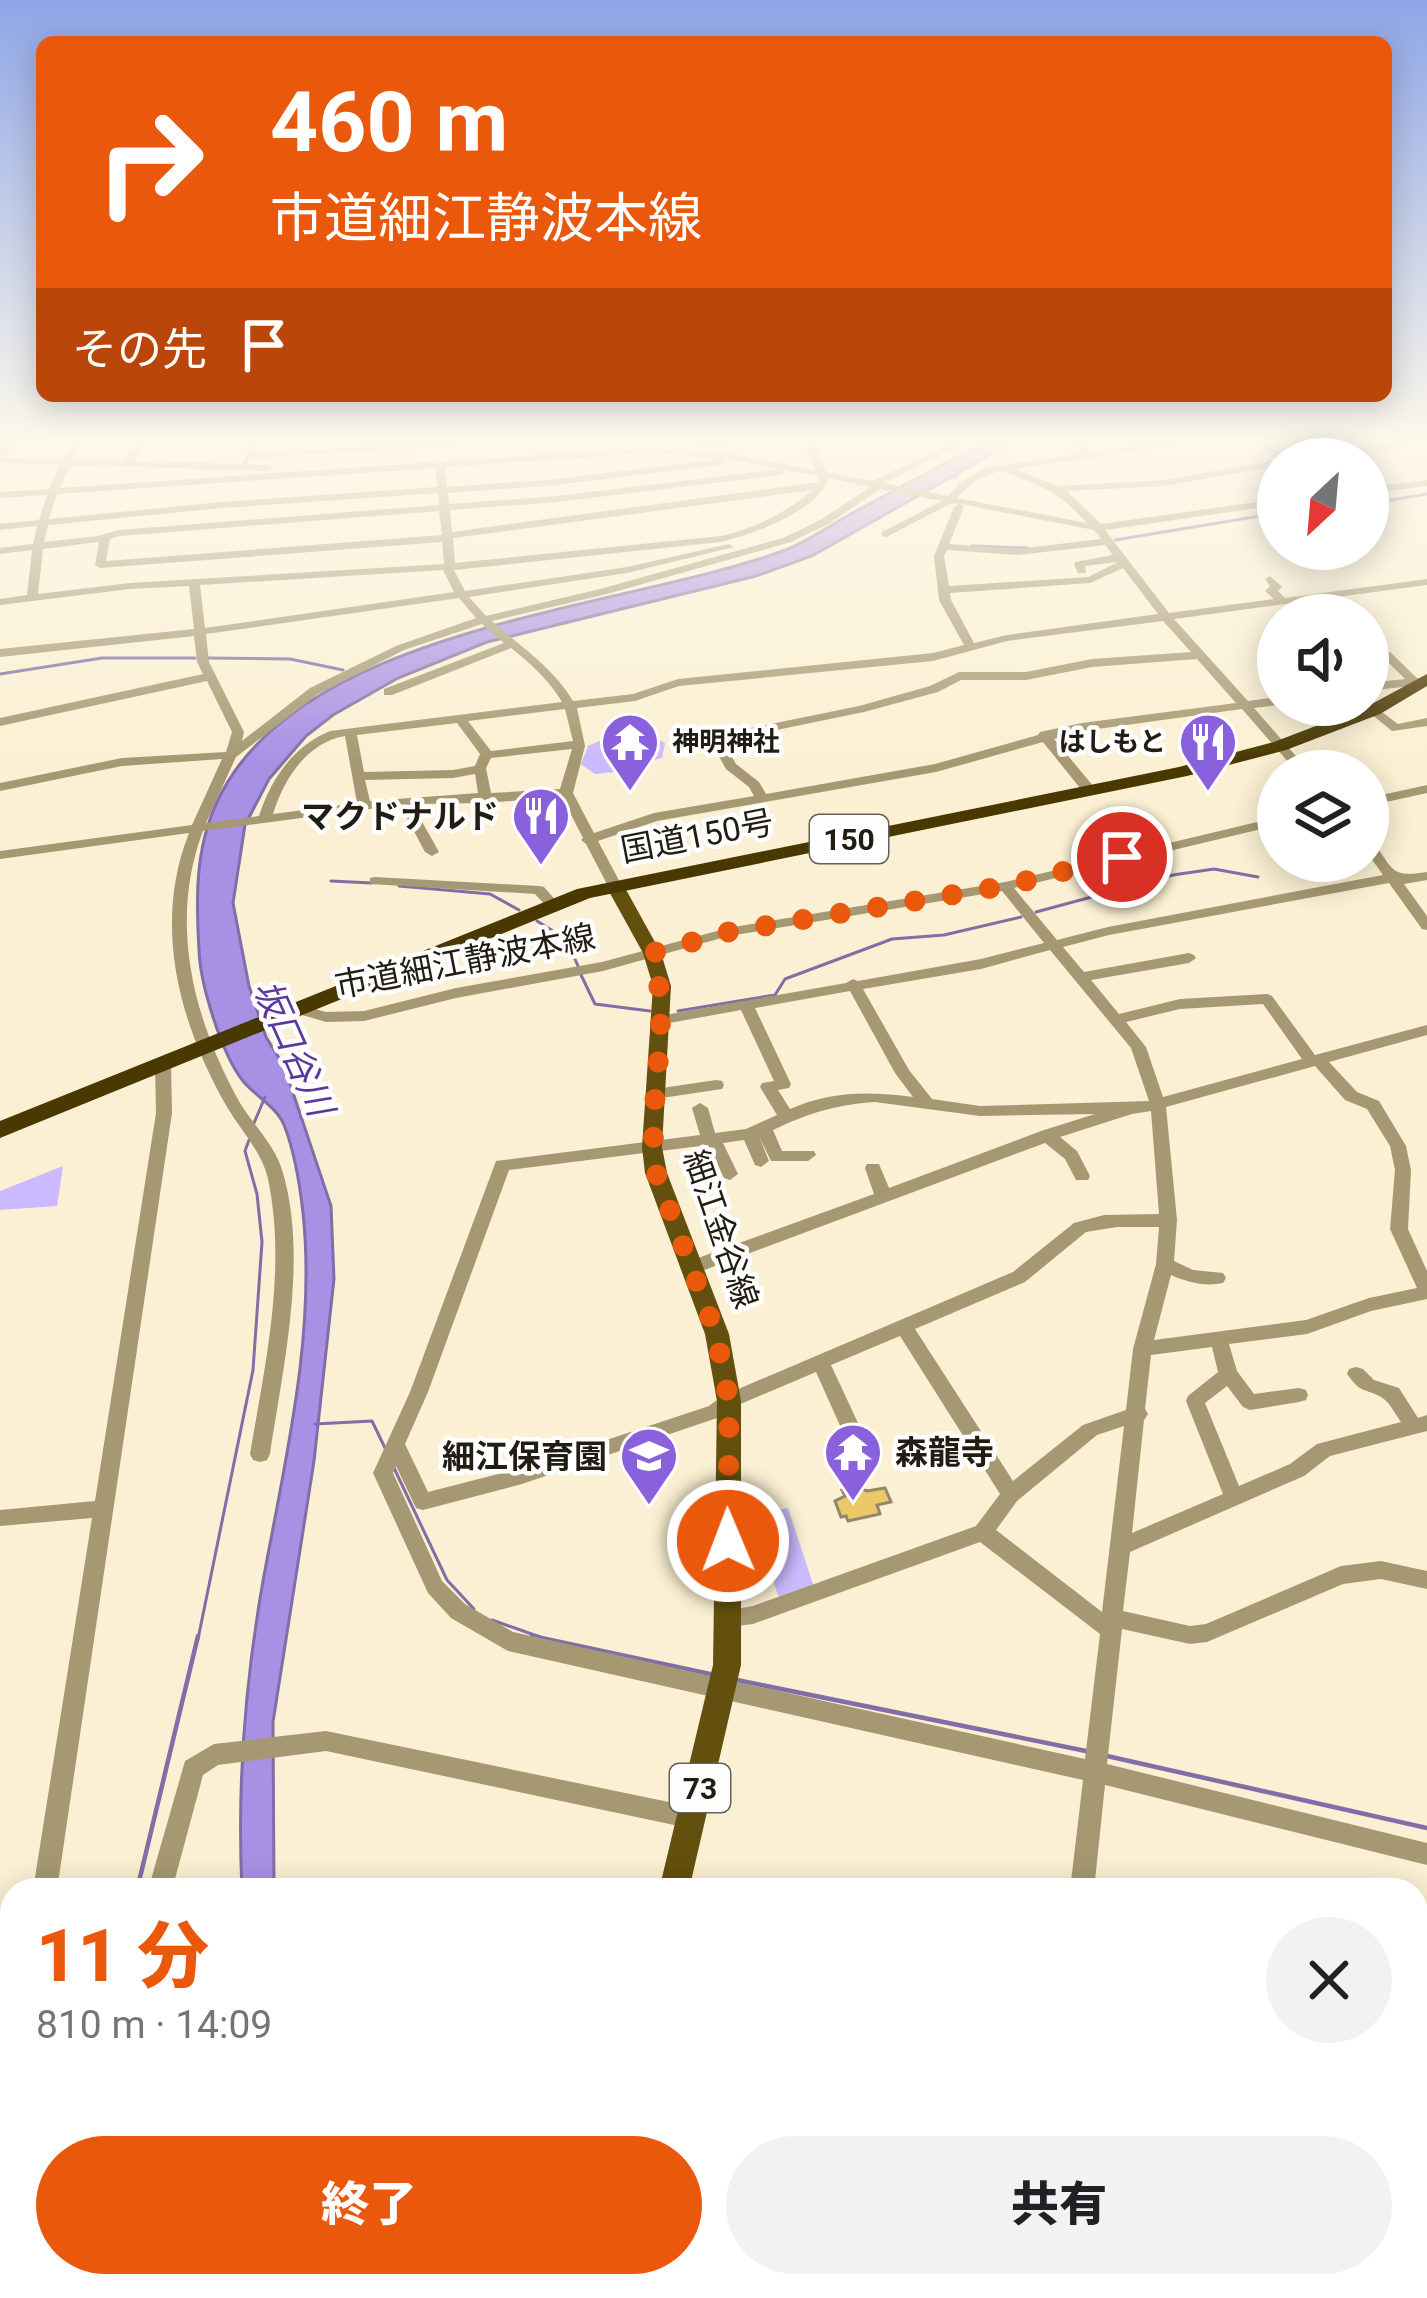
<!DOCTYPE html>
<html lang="ja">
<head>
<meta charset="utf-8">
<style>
  body { margin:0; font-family:Roboto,"Noto Sans JP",sans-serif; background:#f2f2f2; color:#202124; height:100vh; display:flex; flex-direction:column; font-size:45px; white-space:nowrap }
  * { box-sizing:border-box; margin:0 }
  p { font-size:39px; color:#757577 }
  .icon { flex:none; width:66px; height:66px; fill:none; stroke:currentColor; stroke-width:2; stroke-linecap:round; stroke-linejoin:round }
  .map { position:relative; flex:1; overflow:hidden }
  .side { position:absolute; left:0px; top:1878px; width:1428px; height:420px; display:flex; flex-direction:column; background:#fff; border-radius:36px 36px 0 0; box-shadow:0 6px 30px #0003 }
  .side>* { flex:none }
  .top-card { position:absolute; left:36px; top:36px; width:1356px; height:366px; border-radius:18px; box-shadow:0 6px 30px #0003; background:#ea580c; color:#fff; overflow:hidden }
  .needle { width:78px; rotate:206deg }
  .fabs { position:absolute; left:1257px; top:438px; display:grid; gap:24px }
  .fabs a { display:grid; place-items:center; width:132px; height:132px; border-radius:50%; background:#fff; box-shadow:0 6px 30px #0003; font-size:60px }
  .pin { position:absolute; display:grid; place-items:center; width:102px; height:102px; color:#fff; margin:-51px; border:6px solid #fff; border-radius:50%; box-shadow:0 3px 12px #0007 }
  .me { position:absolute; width:132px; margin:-66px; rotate:359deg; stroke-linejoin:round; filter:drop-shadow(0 0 9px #0008) }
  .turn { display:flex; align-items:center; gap:42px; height:252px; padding:0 36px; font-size:54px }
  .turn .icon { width:156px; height:156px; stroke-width:2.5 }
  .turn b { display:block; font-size:84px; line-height:102px }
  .then { display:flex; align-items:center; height:114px; padding:0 36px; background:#0003; gap:24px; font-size:45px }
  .round { display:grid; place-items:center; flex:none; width:126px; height:126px; border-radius:63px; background:#f2f2f2 }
  .headline { display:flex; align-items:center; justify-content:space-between; height:204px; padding:0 36px }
  h1 { font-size:72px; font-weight:800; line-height:90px; color:#ea580c }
  .primary-button { display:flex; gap:24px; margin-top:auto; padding:24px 36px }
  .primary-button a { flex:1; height:138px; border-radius:72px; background:#ea580c; color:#fff; font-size:48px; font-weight:800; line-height:138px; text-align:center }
  .primary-button a+a { background:#f2f2f2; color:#202124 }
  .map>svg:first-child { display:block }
</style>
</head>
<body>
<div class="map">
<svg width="1427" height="2298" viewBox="0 0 1427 2298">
  <rect width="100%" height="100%" fill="#fbf0d3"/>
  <g fill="#cbbaff">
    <path d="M613,735L654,737L665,743L662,758L640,764L619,753L614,772L595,774L581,764L588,746Z"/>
    <path d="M63,1166L57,1206L0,1210V1191Z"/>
    <path d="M788,1508L814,1587L780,1601L750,1514Z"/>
  </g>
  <path fill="#a891e5" stroke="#806ea6" stroke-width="3" d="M990,439H1018L812,556L756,576L487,642L398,678L333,715L306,736L269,779L245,825L233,903L249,986L266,1037L284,1066L331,1206L334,1279L314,1461L273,1722L274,1890H242C237,1787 245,1683 263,1581C285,1461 316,1335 303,1213C300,1186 294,1150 284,1125C277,1107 255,1096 243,1081C222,1055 200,984 199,950C196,899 195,849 217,802C298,625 626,610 788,549C812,539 835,522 858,510C902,486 946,463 990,439Z"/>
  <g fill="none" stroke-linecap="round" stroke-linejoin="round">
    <g stroke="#806ea6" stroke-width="3">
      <path d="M245,464L255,439"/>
      <path d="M955,478L962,469"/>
      <path d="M1368,504L1427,494"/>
      <path d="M1115,540L1278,513"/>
      <path d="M972,546L1028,548"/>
      <path d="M205,658L290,659L343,670"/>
      <path d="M0,674L102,658H195"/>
      <path d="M331,881L372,883"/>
      <path d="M399,886L490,894L519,910"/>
      <path d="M1036,912L1173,875L1214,869L1258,877"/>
      <path d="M537,921L566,939L578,966"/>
      <path d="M581,975L595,1004L650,1011"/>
      <path d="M678,1011L775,995L785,979L892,939L944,935L1021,917"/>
      <path d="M254,1123L265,1097"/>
      <path d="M315,1424L372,1421L385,1448"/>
      <path d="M394,1468L447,1580L474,1609"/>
      <path d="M492,1620L546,1639"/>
      <path d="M198,1639L253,1370L262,1242L257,1194L245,1151L249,1140"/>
    </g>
    <g stroke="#806ea6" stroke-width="4.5">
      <path d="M532,1636L710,1674"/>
      <path d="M737,1680L1086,1751"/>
      <path d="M1107,1756L1427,1828"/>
      <path d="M137,1890L198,1636"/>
      <path d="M0,1990L12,1987"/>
      <path d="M21,2298L22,2286"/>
    </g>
  </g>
  <path fill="#ebc968" stroke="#92886d" stroke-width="3" d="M857,1487L867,1491L885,1488L891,1502L877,1505L880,1514L848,1521L846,1516L841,1517L835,1501L845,1496L842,1490Z"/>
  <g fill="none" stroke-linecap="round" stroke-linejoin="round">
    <g fill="#a69872" fill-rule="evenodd">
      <path d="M7,439H17L5,457L63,459L74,439H84L72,459L123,461L137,439H147L133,461L269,465L274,468L269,471L70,465L60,488L651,447L733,454L815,470L802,439H812L826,472L873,481L960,439H972L884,483L948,496L962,481L984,468L1081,453L1066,439H1077L1090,452L1179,439H1203L1198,442L1015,469L1059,486L1163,480L1278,460V466L1163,486L1067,491L1101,524L1278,499V505L1105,530L1169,613L1274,599L1265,591L1270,586L1265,579L1270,576L1282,587L1278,591L1285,598L1427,579V585L1174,619L1248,701L1278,697V705L1254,708L1309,771H1296L1242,709L1083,731L1054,739L1094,787V793H1084L1043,742L936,772L657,821L598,841L622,886L615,890L608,886L586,844L581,840L583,838L562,797L485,803L412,804L439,852L432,856L425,852L400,805L203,831C168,923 194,1021 240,1103C254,1126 276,1146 283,1173C308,1259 283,1367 270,1454L267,1460L260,1462L253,1460L250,1454C265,1365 287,1269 268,1179C262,1152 241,1131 227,1107C180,1025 152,926 189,833L0,859V851L192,825L222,759L122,766L0,791V783L122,758L226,752L232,732L207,681L0,726V718L203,674L197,662L194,636L0,657V649L194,629L189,586L130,589L0,605V599L27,595L32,550L0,554V548L33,544L37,526L0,530V524L39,520L47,495L0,498V492L49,489L60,465L0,463V450ZM651,453L733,460L780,469L557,496L449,504L448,493L547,486L721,465L726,462L721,459L547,480L447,487L445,467ZM435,468L437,487L222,502L49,519L57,494ZM782,470L818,476L819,482L452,532L450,510L557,502L780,475L785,472ZM1002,471C1042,486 1058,491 1087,523L957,498C970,484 984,474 1002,471ZM828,478L870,487L822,519L783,538L600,589L486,616L469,597L627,573L734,547L729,544L627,567L465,591L454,570L721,542C751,535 822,509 828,478ZM880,489L942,501L882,532V536L886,537L952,503L959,504L954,507L934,556L939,600L964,645L933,653L678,679L633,694L573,701C553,667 521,647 492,621L607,594L791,542L830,523ZM812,490C789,512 752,529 721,536L455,563L453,538ZM438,493L439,505L118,530L98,536L44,542L48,525L222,508ZM961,504L1094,530L1101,539L1018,549L949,544L964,507ZM439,511L442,535L106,561L110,539L119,536ZM99,542L95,565L100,568L442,542L444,564L130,583L38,594L43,549ZM1105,545L1113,555L1075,562L1074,564L1078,573H1086L1085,566L1118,562L1088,577L949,586L944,556L947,550L1018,555ZM1123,568L1158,614L1007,635L974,643L951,600L950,593L1090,583ZM443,570L454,592L205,628L200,585ZM459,598L476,618L396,646L310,688L242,741L244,732L209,662L206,634ZM1163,621L1191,652L1092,659L1026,672H959L930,686L859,706L711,736L709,739L726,769L749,787L754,796L654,813L594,833L573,793L585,746L577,708L635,701L679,686L933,661L1007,641ZM482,624L504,643L384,689V695H392L511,648C531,664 549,680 562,702L330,731C293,746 271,779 259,816L206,823L236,757L318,694L404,650ZM1197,659L1236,703L1082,723L1040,732L1038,735L935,764L766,794L759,782L736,764L723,741L864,712L938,692L961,680H1026L1092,667ZM565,709L573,741L491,751L468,721ZM457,723L480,754L475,766L453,770L364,772L357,735ZM345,736L357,803L273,814C284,779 306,743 345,736ZM572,749L560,789L491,793L486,768L491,758ZM475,774L478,793L370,801L365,780L453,778Z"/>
      <path d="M735,439H763L758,442L701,449L696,446Z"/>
      <path d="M1251,439H1262L1288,459L1278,460Z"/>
      <path d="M1415,439H1427V443L1320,459H1295L1300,456Z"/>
      <path d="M459,441L462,442V446L252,458L247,455L252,452Z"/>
      <path d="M1427,480V486L1368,493V487Z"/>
      <path d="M1382,652H1390L1417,678H1427V684L1368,691V683L1405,679L1382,656Z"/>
      <path d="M1374,706L1398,724L1427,718V726L1392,731L1370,713V707Z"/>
      <path d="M1427,785V793L1368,806V798Z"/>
      <path d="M1278,817V825L1014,888L1057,940L1108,927L1383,875L1368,854V840L1373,841C1393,869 1390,878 1427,872V880L1404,884L1427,916V930L1422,929L1389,883L1109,935L1063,947L1084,972L1189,953L1194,955L1196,958L1189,963L1091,980L1119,1014L1180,999L1267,994L1272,996L1315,1055L1427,1025V1035L1329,1062L1357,1092L1379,1101L1406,1146L1411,1170L1408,1229L1427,1271V1299L1371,1311L1307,1334L1229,1344L1237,1371L1254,1394L1299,1388L1306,1390L1308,1395L1306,1400L1299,1402L1250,1410L1243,1407L1227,1386L1205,1403L1239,1486L1290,1464L1317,1444L1401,1422C1395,1414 1390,1402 1381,1397C1363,1387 1362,1395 1347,1374L1349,1369L1356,1367L1363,1369L1374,1380L1399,1388L1418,1418L1427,1415V1431L1330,1456L1304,1476L1130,1552L1123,1611L1190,1626L1206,1624L1341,1566L1381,1561L1427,1571V1589L1381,1579L1343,1584L1207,1642L1190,1644L1122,1629L1107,1764L1427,1843V1865L1105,1785L1094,1890H1070L1083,1780L508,1651L451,1618L428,1593L373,1473L410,1392L496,1161L700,1135L692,1108L700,1103L708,1108L715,1133L746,1129L777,1115L760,1087L762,1083L774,1081L741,1010L664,1024L656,1019L659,1016L846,983L853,979L858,981L981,959L1044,943L1002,891L729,936L603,971L456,998L364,1021L326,1022L292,1012L289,1009L292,1006L297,1004L326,1012L364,1011L456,988L602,962L728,928L1005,882ZM1050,950L1131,1048L1149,1101L980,1106L932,1099L909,1070L863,989L981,969ZM850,991L895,1073L913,1097C870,1091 830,1091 790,1109L778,1090L789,1088L791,1084L755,1008ZM1263,1004L1302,1059L1163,1097L1146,1047L1126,1022L1180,1009ZM1315,1066L1345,1100L1367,1109L1390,1146L1395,1170L1390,1229L1417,1288L1369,1298L1306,1320L1154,1340L1171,1275C1187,1282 1205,1287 1223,1283L1226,1278L1223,1273L1193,1270L1174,1261L1177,1220L1166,1107ZM875,1102L980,1116L1095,1114L1041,1131L889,1188L879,1164H867L865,1168L874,1194L687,1262L684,1267L687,1272H699L1045,1143L1065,1159L1076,1180H1088L1090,1176L1077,1151L1060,1137L1132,1114L1151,1111L1159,1214L1104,1215L1074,1223L1013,1272L722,1396L709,1406L522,1468L428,1492L405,1444L428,1392L509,1170L708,1145L724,1178L730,1180L738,1174L723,1143L744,1140L755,1165L761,1167L769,1161L759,1136L771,1161H808L816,1155L814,1151H782L773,1130C809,1113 834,1105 875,1102ZM1117,1227H1159L1156,1264L1133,1349L1126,1410L1083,1425L1013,1481L915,1329L1025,1282L1086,1232ZM900,1336L1000,1494L976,1526L753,1606L723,1611L719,1618L723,1625L730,1627L753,1624L980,1542L1100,1634L1085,1759L513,1632L465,1604L442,1581L393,1473L396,1466L416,1508L423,1510L522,1484L723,1416L736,1406L816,1372L855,1459L862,1461L869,1459L872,1453L831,1365ZM1212,1347L1218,1372L1188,1396L1186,1401L1223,1494L1132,1533L1144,1420L1148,1414L1145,1409L1151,1355ZM1124,1426L1102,1612L996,1530L1017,1501L1097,1435Z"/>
      <path d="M375,877L539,886L544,887L559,904L557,907H547L535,894L370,884V878Z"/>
      <path d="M163,1059L171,1064L172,1113L57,1890H33L92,1518L0,1526V1510L95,1501L156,1113L155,1064Z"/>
      <path d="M716,1080L722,1081L724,1085L722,1089L655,1099L647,1094L655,1089Z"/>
      <path d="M326,1731L693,1807L701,1810L704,1818L701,1826L693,1829L326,1751L218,1765L203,1775L172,1890H148L185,1761L214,1744Z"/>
      <path d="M12,2095V2190L9,2196L0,2200V2106L3,2099Z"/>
      <path d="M1021,2286H1049L1048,2298H1020Z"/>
    </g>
    <g fill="#64500e" fill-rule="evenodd">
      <path d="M615,881L624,886L661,953L671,986L662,1147L667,1173L729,1334L741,1401V1665L689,1890H659L713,1665L717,1401L705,1334L645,1173L642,1147L653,986L643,953L606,886Z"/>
      <path d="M560,2286H594L592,2298H556Z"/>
    </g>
    <path fill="#493800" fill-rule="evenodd" d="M1427,674V686L1380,714L1286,750L1187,776L590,898L0,1138V1121L577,889L1179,767L1274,742L1368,706Z"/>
  </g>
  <linearGradient id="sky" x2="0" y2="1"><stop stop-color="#8ea6e7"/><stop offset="0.58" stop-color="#fdf8eb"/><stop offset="1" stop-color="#fdf8eb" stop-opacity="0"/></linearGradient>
  <rect width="1427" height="761" fill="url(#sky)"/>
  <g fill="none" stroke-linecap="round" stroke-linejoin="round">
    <path stroke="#ea580c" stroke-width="21" stroke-dasharray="0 37.8" d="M728,1541L729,1401L716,1334L656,1173C645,1098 674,1027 652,953L728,932L1005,886L1122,857"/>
  </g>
  <defs>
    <symbol id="temple-pin" viewBox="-11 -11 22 30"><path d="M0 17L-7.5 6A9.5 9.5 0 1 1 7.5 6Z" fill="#8a61dc" stroke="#fefefe"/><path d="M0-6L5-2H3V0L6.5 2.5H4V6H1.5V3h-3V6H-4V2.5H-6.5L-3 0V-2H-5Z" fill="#fff"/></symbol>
    <symbol id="restaurant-pin" viewBox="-11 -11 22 30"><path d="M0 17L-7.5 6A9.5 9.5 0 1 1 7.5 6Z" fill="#8a61dc" stroke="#fefefe"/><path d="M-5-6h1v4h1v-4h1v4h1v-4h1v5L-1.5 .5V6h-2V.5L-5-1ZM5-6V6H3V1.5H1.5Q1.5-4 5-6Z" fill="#fff"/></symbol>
    <symbol id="school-pin" viewBox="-11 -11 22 30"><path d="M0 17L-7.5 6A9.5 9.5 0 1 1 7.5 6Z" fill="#8a61dc" stroke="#fefefe"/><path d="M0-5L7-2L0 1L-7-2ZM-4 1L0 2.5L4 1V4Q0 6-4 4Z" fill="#fff"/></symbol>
  </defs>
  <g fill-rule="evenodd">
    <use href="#temple-pin" x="597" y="709" width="66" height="90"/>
    <use href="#restaurant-pin" x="1175" y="709" width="66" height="90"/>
    <use href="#restaurant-pin" x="508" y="783" width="66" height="90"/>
    <use href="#temple-pin" x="820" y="1419" width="66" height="90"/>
    <use href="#school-pin" x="616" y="1423" width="66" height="90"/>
  </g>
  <g text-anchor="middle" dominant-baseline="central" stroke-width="9" stroke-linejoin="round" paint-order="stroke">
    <g font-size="27" font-weight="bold" fill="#211d12" stroke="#fefefe" text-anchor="start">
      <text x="672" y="742">神明神社</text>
      <text x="1166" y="742" text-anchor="end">はしもと</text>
    </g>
    <g fill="#fefefe" stroke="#636059" stroke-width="3">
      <rect x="810" y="815" width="78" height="48" rx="9"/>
      <rect x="670" y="1764" width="60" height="48" rx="9"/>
    </g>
    <g font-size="30" font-weight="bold" fill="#211d12">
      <text x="849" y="839">150</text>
      <text x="700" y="1788">73</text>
    </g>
    <g font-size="33" font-weight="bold" fill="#211d12" stroke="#fefefe" text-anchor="end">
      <text x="499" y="816">マクドナルド</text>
      <text x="895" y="1452" text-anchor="start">森龍寺</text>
      <text x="607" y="1456">細江保育園</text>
    </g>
    <g font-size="33" fill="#211d12" stroke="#fefefe">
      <text transform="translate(697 836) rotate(-11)">国道150号</text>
      <text transform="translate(465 961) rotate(-11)">市道細江静波本線</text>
      <text transform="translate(721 1229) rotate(71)">細江金谷線</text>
    </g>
    <g font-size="36" font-style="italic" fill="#5b399b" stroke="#fefefe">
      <text transform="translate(293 1048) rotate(66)">坂口谷川</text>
    </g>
  </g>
</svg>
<div class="fabs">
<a><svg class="needle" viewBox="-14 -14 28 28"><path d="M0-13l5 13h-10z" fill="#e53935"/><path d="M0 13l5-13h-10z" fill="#757577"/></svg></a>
<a><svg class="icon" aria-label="sound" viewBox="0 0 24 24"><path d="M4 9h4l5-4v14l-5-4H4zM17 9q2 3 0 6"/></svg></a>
<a><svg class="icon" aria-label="layers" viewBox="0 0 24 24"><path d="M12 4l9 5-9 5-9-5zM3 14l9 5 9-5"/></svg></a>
</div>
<div class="pin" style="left:1122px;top:857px;background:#d93025"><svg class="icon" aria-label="arrive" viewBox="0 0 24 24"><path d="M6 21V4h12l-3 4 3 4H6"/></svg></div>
<svg class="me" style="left:728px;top:1541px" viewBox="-20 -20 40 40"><circle r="17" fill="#ea580c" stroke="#fff" stroke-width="3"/><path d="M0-11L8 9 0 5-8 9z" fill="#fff"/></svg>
<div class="top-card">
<div class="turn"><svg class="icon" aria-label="right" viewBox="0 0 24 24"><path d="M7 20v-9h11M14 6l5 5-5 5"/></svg><div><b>460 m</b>市道細江静波本線</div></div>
<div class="then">その先<svg class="icon" aria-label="arrive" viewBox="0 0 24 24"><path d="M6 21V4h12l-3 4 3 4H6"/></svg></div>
</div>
<section class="side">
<div class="headline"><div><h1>11 分</h1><p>810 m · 14:09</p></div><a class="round"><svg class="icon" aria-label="close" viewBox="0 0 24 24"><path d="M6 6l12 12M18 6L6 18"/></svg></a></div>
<div class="primary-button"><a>終了</a><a>共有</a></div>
</section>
</div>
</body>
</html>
